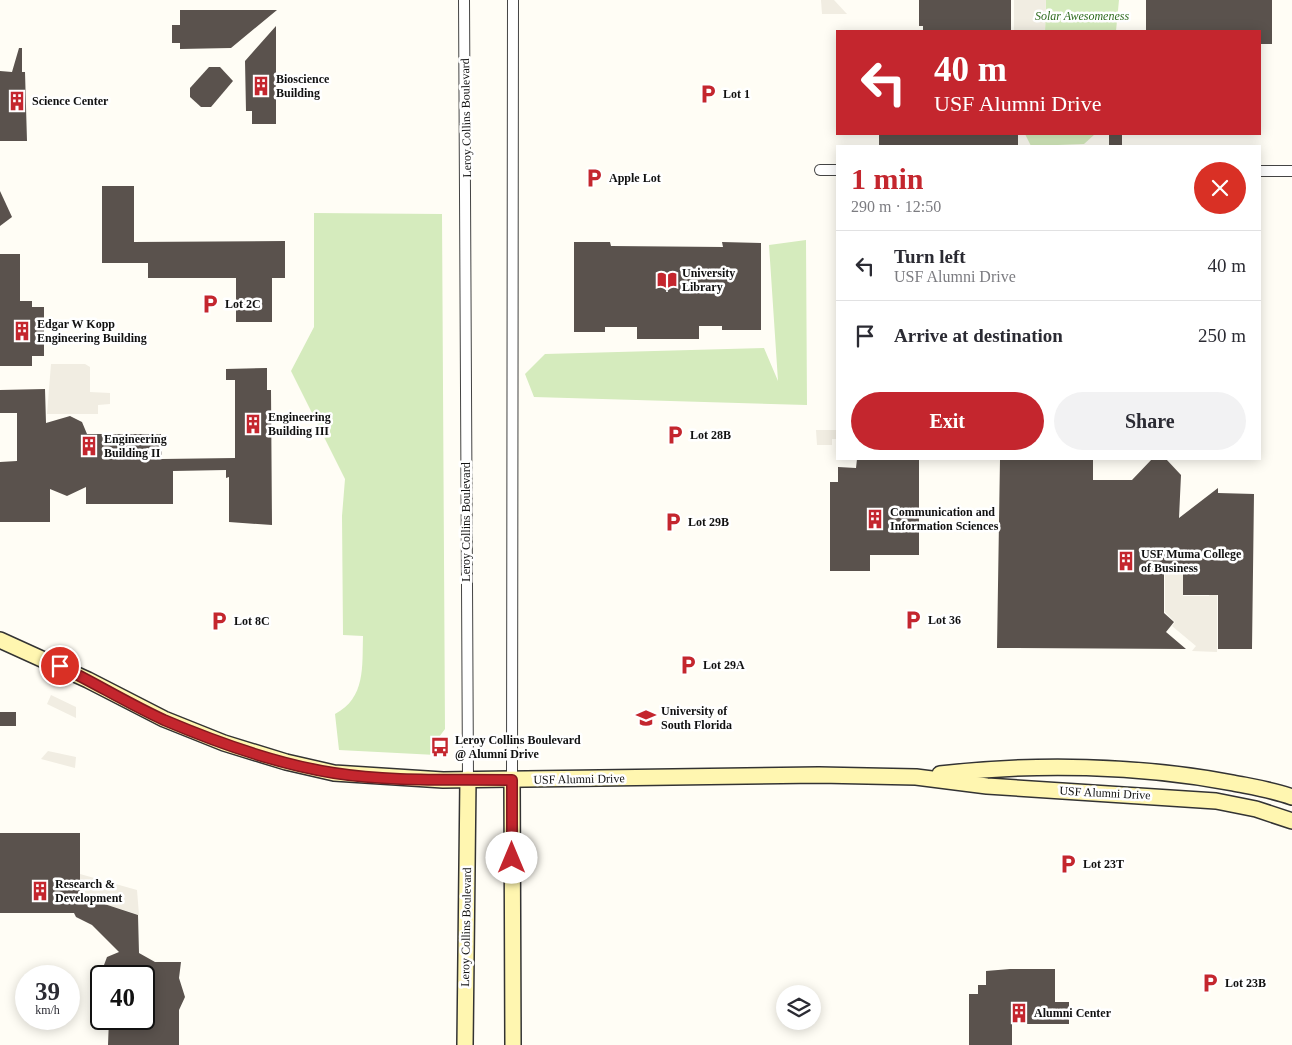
<!DOCTYPE html>
<html lang="en">
<head>
<meta charset="utf-8">
<style>
  body { margin:0; font-family:Georgia,serif; background:#f2f2f3; color:#2b2b33; height:100vh; display:flex; flex-direction:column; font-size:19px; white-space:nowrap }
  * { box-sizing:border-box; margin:0 }
  p { font-size:16px; color:#7c7c81 }
  .icon { flex:none; width:28px; height:28px; fill:none; stroke:currentColor; stroke-width:2; stroke-linecap:round; stroke-linejoin:round }
  .map { position:relative; flex:1; overflow:hidden }
  .drawer { position:absolute; left:836px; top:145px; width:425px; height:315px; display:flex; flex-direction:column; background:#fff; border-radius:0px; box-shadow:0 2px 12px #0003 }
  .drawer>* { flex:none }
  .banner { position:absolute; left:836px; top:30px; width:425px; height:105px; border-radius:0px; box-shadow:0 2px 12px #0003; background:#c4262e; color:#fff; overflow:hidden }
  .fabs { position:absolute; left:776px; top:985px; display:grid; gap:10px }
  .fabs a { display:grid; place-items:center; width:45px; height:45px; border-radius:50%; background:#fff; box-shadow:0 2px 12px #0003; font-size:25px }
  .speed { position:absolute; left:15px; top:965px; display:flex; gap:10px; font-size:25px; font-weight:700; text-align:center }
  .speed>* { display:grid; place-content:center; width:65px; height:65px; border-radius:50%; background:#fff; box-shadow:0 2px 12px #0003; line-height:1 }
  .speed small { font-size:12px; font-weight:400 }
  .speed .limit { border:2px solid #111; border-radius:8px; background:#fff; color:#111 }
  .pin { position:absolute; display:grid; place-items:center; width:42px; height:42px; color:#fff; margin:-21px; border:2px solid #fff; border-radius:50%; box-shadow:0 1px 5px #0007 }
  .me { position:absolute; width:55px; margin:-28px; rotate:0deg; stroke-linejoin:round; filter:drop-shadow(0 0 4px #0008) }
  .turn { display:flex; align-items:center; gap:18px; height:105px; padding:0 15px; font-size:22px }
  .turn .icon { width:65px; height:65px; stroke-width:2.5 }
  .turn b { display:block; font-size:35px; line-height:42px }
  .round { display:grid; place-items:center; flex:none; width:52px; height:52px; border-radius:26px; background:#f2f2f3 }
  .summary { display:flex; align-items:center; justify-content:space-between; height:85px; padding:0 15px }
  h1 { font-size:30px; font-weight:700; line-height:38px; color:#c4262e }
  .action { display:flex; gap:10px; margin-top:auto; padding:10px 15px }
  .action a { flex:1; height:58px; border-radius:30px; background:#c4262e; color:#fff; font-size:20px; font-weight:700; line-height:58px; text-align:center }
  .action a+a { background:#f2f2f3; color:#2b2b33 }
  ul { padding:0; list-style:none }
  li { display:flex; align-items:center; gap:15px; height:70px; padding:0 15px; border-top:1px solid #e1e1e2 }
  li div { flex:1 }
  li b { display:block; font-size:19px }
  li em { font-style:normal }
  .map>svg:first-child { display:block }
</style>
</head>
<body>
<div class="map">
<svg width="1292" height="1045" viewBox="0 0 1292 1045">
  <rect width="100%" height="100%" fill="#fffdf5"/>
  <g fill="#d5ebbd">
    <path d="M1046,0H1119L1116,31H1045Z"/>
    <path d="M1025,134H1095L1084,144L1031,146Z"/>
    <path d="M314,213L442,214L445,729L436,741V755L339,750L335,714C366,698 362,666 363,636L343,635L342,516L345,479L291,371L314,327Z"/>
    <path d="M806,240L807,405L534,397L525,374L545,354L764,348L778,381L769,245Z"/>
  </g>
  <g fill="#f1ede2">
    <path d="M821,0H834L847,14H822Z"/>
    <path d="M1014,0H1046L1045,31H1014Z"/>
    <path d="M51,364H85L90,367V392L110,393V404L98,405V414H47Z"/>
    <path d="M816,430H837V439H832V445H817Z"/>
    <path d="M1165,571H1183V596H1209L1210,588H1217V652L1192,651L1196,646L1172,626L1175,622L1165,612Z"/>
    <path d="M51,695L76,707V718L47,704Z"/>
    <path d="M48,751L76,757L75,768L41,759Z"/>
    <path d="M80,874L137,890L139,915L80,896Z"/>
  </g>
  <g fill="#5a524d">
    <path d="M919,0H1011V31H923V26H919Z"/>
    <path d="M1146,0H1272V44H1260V31H1146Z"/>
    <path d="M180,10H277L231,48L180,49V43H172V25H180Z"/>
    <path d="M276,26V124H252V111H246L245,61Z"/>
    <path d="M19,48H22V72H25L27,141H0V71L12,72Z"/>
    <path d="M209,67H220L233,81L211,107H201L190,97V88Z"/>
    <rect x="879" y="134" width="139" height="12"/>
    <rect x="1109" y="134" width="13" height="11"/>
    <path d="M102,186H134V242L285,241V278H272V322H236V278H148V263H102Z"/>
    <path d="M0,191L12,217L0,226Z"/>
    <path d="M574,242H610L611,246L723,247L722,242L761,243V330H722V326H699V339H637V327H605V332H574Z"/>
    <path d="M0,254H20V301H32V307H44V356H32V366H0Z"/>
    <path d="M267,368V390H271L272,525L229,522V477L226,478V470L173,471V504H86V487L67,496L50,489V522H0V462L17,461V413H0V390L45,389L46,423L70,416L82,422L87,434H161L162,459L235,458V380H226V369Z"/>
    <path d="M857,459H919V555H870V571H830V482H838V467L856,468Z"/>
    <path d="M1000,459H1093V480H1132L1152,459H1166L1181,475L1179,518L1218,488V493L1254,494L1252,649H1218V595H1183V570H1164V613L1174,622L1166,632L1186,649L997,648Z"/>
    <rect x="0" y="712" width="16" height="14"/>
    <path d="M0,833H80V896L138,915L139,953L155,962H181L179,978L185,997L179,1010V1045H108L109,1019H144V976H104V965L107,957L119,952L92,925L76,917L74,913H0Z"/>
    <path d="M1010,969H1055V1002H1069V1024H1012V1045H969V994H978V985H986V971Z"/>
  </g>
  <g fill="none" stroke-linecap="round" stroke-linejoin="round">
    <defs>
      <g id="street">
        <path d="M464,0L468,779"/>
        <path d="M820,170H838"/>
        <path d="M1260,171H1292"/>
        <path d="M512,780L513,0"/>
      </g>
      <g id="secondary">
        <path d="M0,640L88,680L164,719L224,743L286,762L334,773L443,780L819,775L916,777L987,786L1216,801L1256,809L1292,821"/>
        <path d="M940,774C1035,763 1138,765 1233,783C1253,787 1273,790 1292,797"/>
        <path d="M512,780L513,1045"/>
        <path d="M465,1045L468,779"/>
      </g>
    </defs>
    <use href="#street" stroke="#444" stroke-width="12"/>
    <use href="#secondary" stroke="#333" stroke-width="18"/>
    <use href="#street" stroke="#fff" stroke-width="10"/>
    <use href="#secondary" stroke="#fff6b0" stroke-width="15"/>
  </g>
  <g fill="none" stroke-linecap="round" stroke-linejoin="round">
    <defs>
      <path id="route" d="M60,666C95,683 129,704 164,720C218,743 276,764 334,773C392,782 453,779 512,780V858"/>
    </defs>
    <use href="#route" stroke="#7f191e" stroke-width="12"/>
    <use href="#route" stroke="#c4262e" stroke-width="9"/>
  </g>
  <defs>
    <symbol id="building-bare" viewBox="-9 -9 18 18"><path d="M-4-6H4V6H1V3H-1V6H-4ZM-2.5-4.3h1.7v1.8h-1.7ZM.8-4.3h1.7v1.8H.8ZM-2.5-1h1.7V.8h-1.7ZM.8-1h1.7V.8H.8Z" fill="#c4262e" stroke="#fff" stroke-width="2.5" paint-order="stroke"/></symbol>
    <symbol id="parking-bare" viewBox="-9 -9 18 18"><path d="M-3.5-5.5H1a3.5 3.5 0 0 1 0 7H-1V5.5H-3.5ZM-1-3.4V-.6H.8a1.4 1.4 0 0 0 0-2.8Z" fill="#c4262e" stroke="#fff" stroke-width="2.5" paint-order="stroke"/></symbol>
    <symbol id="library-bare" viewBox="-9 -9 18 18"><path d="M-6-4Q-3-5.5-.7-3.5V5Q-3 3-6 4ZM6-4Q3-5.5 .7-3.5V5Q3 3 6 4Z" fill="#c4262e" stroke="#fff" stroke-width="2.5" paint-order="stroke"/></symbol>
    <symbol id="university-bare" viewBox="-9 -9 18 18"><path d="M0-5L7-2L0 1L-7-2ZM-4 1L0 2.5L4 1V4Q0 6-4 4Z" fill="#c4262e" stroke="#fff" stroke-width="2.5" paint-order="stroke"/></symbol>
    <symbol id="bus-bare" viewBox="-9 -9 18 18"><path d="M-5-6H5V4H4V6H2V4H-2V6H-4V4H-5ZM-3.5-4V0h7V-4ZM-3.5 1.2v1.5H-2V1.2ZM2 1.2v1.5H3.5V1.2Z" fill="#c4262e" stroke="#fff" stroke-width="2.5" paint-order="stroke"/></symbol>
  </defs>
  <g fill-rule="evenodd">
    <use href="#building-bare" x="247" y="72" width="28" height="28"/>
    <use href="#parking-bare" x="694" y="80" width="28" height="28"/>
    <use href="#building-bare" x="3" y="87" width="28" height="28"/>
    <use href="#parking-bare" x="580" y="164" width="28" height="28"/>
    <use href="#library-bare" x="653" y="266" width="28" height="28"/>
    <use href="#parking-bare" x="196" y="290" width="28" height="28"/>
    <use href="#building-bare" x="8" y="317" width="28" height="28"/>
    <use href="#building-bare" x="239" y="410" width="28" height="28"/>
    <use href="#parking-bare" x="661" y="421" width="28" height="28"/>
    <use href="#building-bare" x="75" y="432" width="28" height="28"/>
    <use href="#building-bare" x="861" y="505" width="28" height="28"/>
    <use href="#parking-bare" x="659" y="508" width="28" height="28"/>
    <use href="#building-bare" x="1112" y="547" width="28" height="28"/>
    <use href="#parking-bare" x="899" y="606" width="28" height="28"/>
    <use href="#parking-bare" x="205" y="607" width="28" height="28"/>
    <use href="#parking-bare" x="674" y="651" width="28" height="28"/>
    <use href="#university-bare" x="632" y="704" width="28" height="28"/>
    <use href="#bus-bare" x="426" y="733" width="28" height="28"/>
    <use href="#parking-bare" x="1054" y="850" width="28" height="28"/>
    <use href="#building-bare" x="26" y="877" width="28" height="28"/>
    <use href="#parking-bare" x="1196" y="969" width="28" height="28"/>
    <use href="#building-bare" x="1005" y="999" width="28" height="28"/>
  </g>
  <g text-anchor="middle" dominant-baseline="central" stroke-width="5" stroke-linejoin="round" paint-order="stroke">
    <g font-size="12" font-style="italic" fill="#2f6b1f" stroke="#fff">
      <text x="1082" y="16">Solar Awesomeness</text>
    </g>
    <g font-size="12" font-weight="bold" fill="#111" stroke="#fff" text-anchor="start">
      <text x="276" y="79">Bioscience<tspan x="276" dy="14">Building</tspan></text>
      <text x="723" y="94">Lot 1</text>
      <text x="32" y="101">Science Center</text>
      <text x="609" y="178">Apple Lot</text>
      <text x="682" y="273">University<tspan x="682" dy="14">Library</tspan></text>
      <text x="225" y="304">Lot 2C</text>
      <text x="37" y="324">Edgar W Kopp<tspan x="37" dy="14">Engineering Building</tspan></text>
      <text x="268" y="417">Engineering<tspan x="268" dy="14">Building III</tspan></text>
      <text x="690" y="435">Lot 28B</text>
      <text x="104" y="439">Engineering<tspan x="104" dy="14">Building II</tspan></text>
      <text x="890" y="512">Communication and<tspan x="890" dy="14">Information Sciences</tspan></text>
      <text x="688" y="522">Lot 29B</text>
      <text x="1141" y="554">USF Muma College<tspan x="1141" dy="14">of Business</tspan></text>
      <text x="928" y="620">Lot 36</text>
      <text x="234" y="621">Lot 8C</text>
      <text x="703" y="665">Lot 29A</text>
      <text x="661" y="711">University of<tspan x="661" dy="14">South Florida</tspan></text>
      <text x="455" y="740">Leroy Collins Boulevard<tspan x="455" dy="14">@ Alumni Drive</tspan></text>
      <text x="1083" y="864">Lot 23T</text>
      <text x="55" y="884">Research &amp;<tspan x="55" dy="14">Development</tspan></text>
      <text x="1225" y="983">Lot 23B</text>
      <text x="1034" y="1013">Alumni Center</text>
    </g>
    <g font-size="12" fill="#111" stroke="#fff">
      <text transform="translate(466 118) rotate(-91)">Leroy Collins Boulevard</text>
      <text transform="translate(466 522) rotate(-90)">Leroy Collins Boulevard</text>
      <text transform="translate(579 779) rotate(-1)">USF Alumni Drive</text>
      <text transform="translate(1105 793) rotate(3)">USF Alumni Drive</text>
      <text transform="translate(466 927) rotate(-89)">Leroy Collins Boulevard</text>
    </g>
  </g>
</svg>
<div class="fabs">
<a><svg class="icon" aria-label="layers" viewBox="0 0 24 24"><path d="M12 4l9 5-9 5-9-5zM3 14l9 5 9-5"/></svg></a>
</div>
<div class="speed"><div>39<small>km/h</small></div><div class="limit">40</div></div>
<div class="pin" style="left:60px;top:666px;background:#d93025"><svg class="icon" aria-label="arrive" viewBox="0 0 24 24"><path d="M6 21V4h12l-3 4 3 4H6"/></svg></div>
<svg class="me" style="left:512px;top:858px" viewBox="-20 -20 40 40"><circle r="19" fill="#fff"/><path d="M0-13L10 11 0 6-10 11z" fill="#c4262e"/></svg>
<div class="banner">
<div class="turn"><svg class="icon" aria-label="left" viewBox="0 0 24 24"><path d="M17 20v-9H6M10 6l-5 5 5 5"/></svg><div><b>40 m</b>USF Alumni Drive</div></div>
</div>
<section class="drawer">
<div class="summary"><div><h1>1 min</h1><p>290 m · 12:50</p></div><a class="round" style="background:#d93025;color:#fff"><svg class="icon" aria-label="close" viewBox="0 0 24 24"><path d="M6 6l12 12M18 6L6 18"/></svg></a></div>
<ul>
<li><svg class="icon" aria-label="left" viewBox="0 0 24 24"><path d="M17 20v-9H6M10 6l-5 5 5 5"/></svg><div><b>Turn left</b><p>USF Alumni Drive</p></div><em>40 m</em></li>
<li><svg class="icon" aria-label="arrive" viewBox="0 0 24 24"><path d="M6 21V4h12l-3 4 3 4H6"/></svg><div><b>Arrive at destination</b></div><em>250 m</em></li>
</ul>
<div class="action"><a>Exit</a><a>Share</a></div>
</section>
</div>
</body>
</html>
